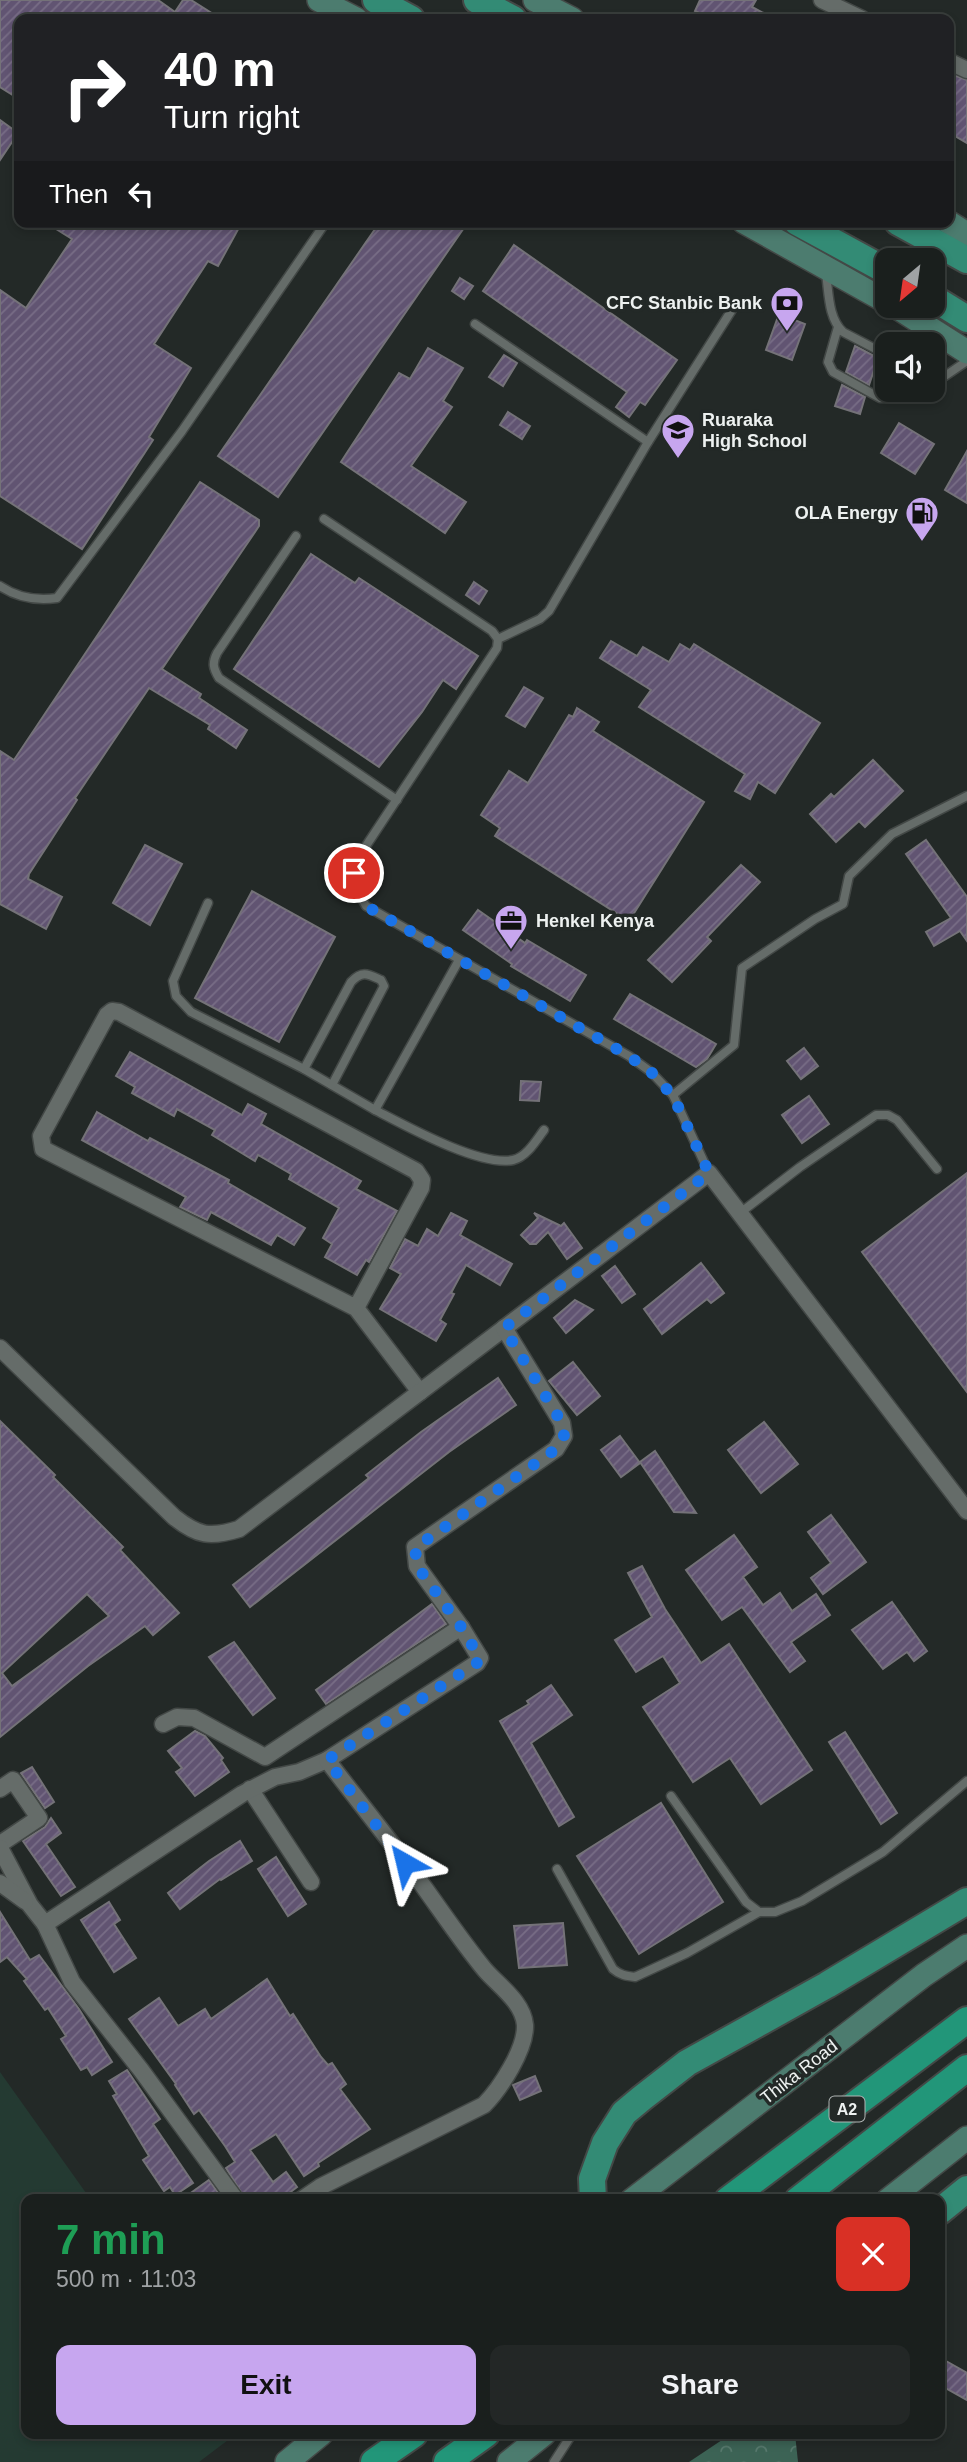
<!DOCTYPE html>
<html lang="en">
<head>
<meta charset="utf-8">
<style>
  body { margin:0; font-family:Arial,sans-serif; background:#232726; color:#f1f3f6; height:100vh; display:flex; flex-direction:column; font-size:26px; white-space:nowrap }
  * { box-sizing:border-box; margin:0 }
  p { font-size:23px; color:#9fa2a4 }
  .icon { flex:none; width:38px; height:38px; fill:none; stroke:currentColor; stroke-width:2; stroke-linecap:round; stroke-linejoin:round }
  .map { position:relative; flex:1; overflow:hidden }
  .details { position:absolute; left:21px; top:2194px; width:924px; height:245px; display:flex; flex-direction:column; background:#1a1f1d; border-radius:14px; box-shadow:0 4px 10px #0003,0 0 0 2px #383d3b }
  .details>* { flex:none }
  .top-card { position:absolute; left:14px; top:14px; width:940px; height:214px; border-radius:14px; box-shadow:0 4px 10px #0003,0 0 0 2px #383d3b; background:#202124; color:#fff; overflow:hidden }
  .needle { width:46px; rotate:209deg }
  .tools { position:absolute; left:875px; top:248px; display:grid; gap:14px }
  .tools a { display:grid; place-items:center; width:70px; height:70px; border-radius:14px; background:#1a1f1d; box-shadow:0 4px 10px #0003,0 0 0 2px #383d3b; font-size:35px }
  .pin { position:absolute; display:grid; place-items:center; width:60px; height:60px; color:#fff; margin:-30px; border:4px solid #fff; border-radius:50%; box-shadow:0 2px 7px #0007 }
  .me { position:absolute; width:77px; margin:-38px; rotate:323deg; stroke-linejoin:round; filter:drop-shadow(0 0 5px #0008) }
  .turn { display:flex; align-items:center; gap:24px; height:147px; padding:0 35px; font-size:32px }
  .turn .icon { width:91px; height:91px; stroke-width:2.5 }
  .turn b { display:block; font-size:49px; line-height:60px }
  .then { display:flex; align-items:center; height:66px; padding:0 35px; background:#0003; gap:14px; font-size:26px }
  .round { display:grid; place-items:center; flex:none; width:74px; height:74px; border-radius:14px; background:#232726 }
  .head { display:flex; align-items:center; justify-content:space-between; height:119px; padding:0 35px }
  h1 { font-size:42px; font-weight:700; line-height:52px; color:#1e9e55 }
  .primary-button { display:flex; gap:14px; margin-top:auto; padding:14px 35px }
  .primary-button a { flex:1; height:80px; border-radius:14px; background:#c7a6ef; color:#111; font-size:28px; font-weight:700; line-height:80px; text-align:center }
  .primary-button a+a { background:#232726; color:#f1f3f6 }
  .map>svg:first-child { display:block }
</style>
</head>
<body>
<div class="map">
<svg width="967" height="2462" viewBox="0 0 967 2462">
  <defs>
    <pattern id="forest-crowns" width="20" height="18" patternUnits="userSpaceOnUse" patternTransform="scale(1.75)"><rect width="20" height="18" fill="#3c6355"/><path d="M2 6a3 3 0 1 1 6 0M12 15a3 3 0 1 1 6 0" fill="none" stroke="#587a6e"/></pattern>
    <pattern id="building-hatch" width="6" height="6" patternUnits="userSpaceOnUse" patternTransform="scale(1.75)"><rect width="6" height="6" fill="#615472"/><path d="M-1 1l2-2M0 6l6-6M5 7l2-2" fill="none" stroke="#786d86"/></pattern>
  </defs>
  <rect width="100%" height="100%" fill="#232927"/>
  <path fill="#243a32" d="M0,2072L91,2200H26V2434H236L199,2462H0Z"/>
  <path fill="url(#forest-crowns)" d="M731,2434H795L798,2462H689Z"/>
  <g fill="url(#building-hatch)" stroke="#747278" stroke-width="2" fill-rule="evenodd">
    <path d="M0,0H158L175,12L183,0H191L221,19H19V99L0,87Z"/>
    <path d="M700,0H756L752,7L775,19H712L695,11Z"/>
    <path d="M948,73L967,80V143L948,132Z"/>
    <path d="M0,120L18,133L0,160Z"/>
    <path d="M45,222H242L218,266L208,261L154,344L191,368L149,437L153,440L82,549L0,496V290L26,308L72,239Z"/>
    <path d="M380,222H468L278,497L218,456Z"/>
    <path d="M514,245L677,360L645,405L640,402L629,417L616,407L627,392L483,291Z"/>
    <path d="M460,278L473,286L464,299L452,291Z"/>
    <path d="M779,314L805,324L792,360L766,350Z"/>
    <path d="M855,346L878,358L869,385L846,372Z"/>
    <path d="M428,348L463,368L443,401L452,407L411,466L466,502L445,533L341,462L399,373L410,379Z"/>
    <path d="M504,355L517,363L503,386L489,377Z"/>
    <path d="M842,385L865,397L860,414L835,406Z"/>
    <path d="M508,412L530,426L522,439L500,425Z"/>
    <path d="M899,423L934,444L915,474L881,453Z"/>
    <path d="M967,451V503L945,490Z"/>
    <path d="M200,482L259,520V526L162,669L201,694L199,698L247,730L236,748L208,729L210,725L149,688L75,798L77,800L29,874L28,879L62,897L46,929L0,904V751L14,760Z"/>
    <path d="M311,554L355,583L359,578L478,656L456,689L443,680L422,712L379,767L234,669Z"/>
    <path d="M474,582L487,591L479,604L466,595Z"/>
    <path d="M611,641L637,656L643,647L669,662L680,644L690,650L694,644L820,723L775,793L758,782L750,799L735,791L745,774L639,707L651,690L600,658Z"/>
    <path d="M524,687L543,698L525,727L506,716Z"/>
    <path d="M577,708L599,722L593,731L704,802L629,921L495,836L500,828L481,815L509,771L528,783L569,715L573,717Z"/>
    <path d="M873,760L903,791L865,827L859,821L836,842L810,814L831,794L834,797Z"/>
    <path d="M926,840L967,897V941L960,931L934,946L926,932L951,918L906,854Z"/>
    <path d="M145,845L182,864L150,925L113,903Z"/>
    <path d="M741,865L760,882L707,937L711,941L672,982L648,960Z"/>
    <path d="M252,891L335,937L279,1042L195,998Z"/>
    <path d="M478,910L525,943L527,940L586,975L570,1001L511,966L512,964L463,930Z"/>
    <path d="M630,994L716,1044L707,1059L696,1067L614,1019Z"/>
    <path d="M804,1048L818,1066L801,1079L787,1061Z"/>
    <path d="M130,1052L242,1115L248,1104L266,1114L261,1124L361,1181L356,1189L397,1211L369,1262L366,1260L357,1275L325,1257L332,1244L323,1238L339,1208L289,1179L291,1174L258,1155L255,1161L212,1135L215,1130L177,1109L174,1116L132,1093L135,1087L116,1076Z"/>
    <path d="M521,1081L541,1082L539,1101L520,1100Z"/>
    <path d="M809,1096L829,1124L802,1143L782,1115Z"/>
    <path d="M97,1112L148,1141L150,1138L229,1180L228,1183L305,1228L294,1245L277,1235L271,1245L211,1212L207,1220L180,1207L186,1197L82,1140Z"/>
    <path d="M967,1173V1392L862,1252Z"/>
    <path d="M451,1213L467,1221L460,1235L512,1264L500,1285L466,1265L451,1293L454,1294L440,1320L446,1324L436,1341L380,1309L401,1274L390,1268L405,1239L418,1246L427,1229L438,1236Z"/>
    <path d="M534,1213L561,1226L564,1223L582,1248L567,1259L548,1232L536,1244H530L521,1235L538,1218Z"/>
    <path d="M701,1263L724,1293L711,1303L707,1299L662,1334L644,1309Z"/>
    <path d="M615,1266L635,1294L622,1303L602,1276Z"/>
    <path d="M575,1300L593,1310L566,1333L554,1318Z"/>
    <path d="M573,1362L600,1396L577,1415L549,1381Z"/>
    <path d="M498,1378L516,1405L449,1452L250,1607L233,1585L369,1478L366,1475L421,1432Z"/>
    <path d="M0,1421L55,1475L53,1477L123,1547L120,1550L179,1613L153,1635L145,1626L88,1666L0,1737ZM87,1594L109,1616L12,1686L2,1673Z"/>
    <path d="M764,1422L798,1464L761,1493L728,1450Z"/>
    <path d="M620,1436L640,1463L621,1477L601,1450Z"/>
    <path d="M655,1451L696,1513L674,1512L640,1462Z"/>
    <path d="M831,1515L866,1562L823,1594L811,1578L831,1563L808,1532Z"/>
    <path d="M734,1535L757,1567L743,1577L763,1605L780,1593L792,1611L816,1594L830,1615L791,1642L805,1661L790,1672L742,1607L722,1620L686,1570Z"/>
    <path d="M642,1566L665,1609L701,1663L729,1644L812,1770L761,1804L730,1758L693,1782L643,1707L680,1683L663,1656L636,1672L615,1640L652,1617L628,1573Z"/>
    <path d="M892,1602L927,1651L914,1661L907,1652L883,1669L852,1630Z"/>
    <path d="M432,1604L446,1624L326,1704L316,1690Z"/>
    <path d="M234,1642L275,1698L253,1715L209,1657Z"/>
    <path d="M551,1685L572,1715L531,1743L574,1817L559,1826L500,1721L529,1704L527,1701Z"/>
    <path d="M195,1731L205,1736L223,1758L221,1760L229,1772L195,1796L176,1772L182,1768L168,1751Z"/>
    <path d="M845,1732L897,1813L881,1824L829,1742Z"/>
    <path d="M32,1767L54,1802L45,1808L21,1773Z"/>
    <path d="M661,1803L723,1902L639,1954L577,1856Z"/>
    <path d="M51,1818L61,1833L46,1844L75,1887L61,1896L23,1841L45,1827Z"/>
    <path d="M240,1841L252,1861L221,1880L220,1879L180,1909L168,1893L209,1861Z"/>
    <path d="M276,1857L306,1904L288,1916L258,1869Z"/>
    <path d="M109,1902L120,1920L114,1924L136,1958L114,1972L81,1920Z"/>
    <path d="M0,1912L30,1960L39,1955L79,2009L112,2062L92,2075L87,2067L81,2070L61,2039L66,2036L48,2008L45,2010L24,1981L27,1979L7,1957L0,1962Z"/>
    <path d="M563,1923L567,1965L519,1968L514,1926Z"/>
    <path d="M267,1979L290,2016L293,2014L321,2057L328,2065L332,2063L346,2084L340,2089L370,2129L318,2163L319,2166L304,2176L276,2134L250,2150L273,2182L286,2172L297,2187L280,2200H246L226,2168L235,2162L225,2146L199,2110L194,2114L175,2085L176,2084L129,2019L159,1998L178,2026L205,2009L211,2019Z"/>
    <path d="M127,2070L160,2119L153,2124L193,2183L175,2195L170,2187L164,2191L143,2160L149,2156L113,2096L117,2094L109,2081Z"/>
    <path d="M535,2076L541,2091L520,2100L513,2085Z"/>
    <path d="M209,2180L223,2200H181Z"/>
    <path d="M946,2361L967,2373V2400L940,2385V2372Z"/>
  </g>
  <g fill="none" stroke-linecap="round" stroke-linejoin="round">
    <defs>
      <g id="service">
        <path d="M826,274C829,293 828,318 843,332L887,355"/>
        <path d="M475,324L648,442"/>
        <path d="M838,327L828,362L833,372L880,398H895L913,390"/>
        <path d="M933,380L942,378L967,361"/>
        <path d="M324,519L492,631L498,639"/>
        <path d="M296,536L217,653C212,663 213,668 219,678L397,800"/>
        <path d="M0,586C18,598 36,601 57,598L182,431L326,222"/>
        <path d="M208,903L173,981L176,996L191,1012L304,1069L375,1110L459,960"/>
        <path d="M304,1069L351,982C362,970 368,974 381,980L384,986L332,1085"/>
        <path d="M673,1095L734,1045L742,968L815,919L843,904L849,876L892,834L967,796"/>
        <path d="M375,1110C406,1126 480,1167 513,1160C527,1157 537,1139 544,1130"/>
        <path d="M709,1173L673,1095L651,1072L629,1056L366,906C352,883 353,876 362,852L497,648L498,639L540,619L549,611L648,442L735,305"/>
        <path d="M740,1213L800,1167L876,1115H888L897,1120L937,1169"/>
        <path d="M671,1796L746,1902L759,1912H775L802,1901L883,1852L967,1781"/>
        <path d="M557,1869L613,1969C620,1975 626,1976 635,1977L687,1953L759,1912"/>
        <path d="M554,2462L572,2434"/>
      </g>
      <g id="minor">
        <path d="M822,0L862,19"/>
        <path d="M948,61L967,70"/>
        <path d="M356,1308L421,1188L422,1180L416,1171L119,1012L112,1011L107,1015L41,1136L43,1149L356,1308L420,1392"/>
        <path d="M0,1348L174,1517C198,1536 210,1538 239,1529L709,1173L967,1511"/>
        <path d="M163,1724L177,1717L194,1718L265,1757L461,1627L417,1566L415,1547L556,1449L564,1436L562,1423L504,1328"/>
        <path d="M0,1789L13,1780L39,1818L0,1844"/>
        <path d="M250,1789L311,1882"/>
        <path d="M0,1848L30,1905L45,1924"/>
        <path d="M0,1883L25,1901"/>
        <path d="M236,2200L141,2070L72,1982L45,1924L242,1794L275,1777L299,1772L327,1760L477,1663L480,1658L461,1627"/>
        <path d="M301,2200L320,2187L484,2105C500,2089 526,2049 525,2025C523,2002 499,1986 485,1970C462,1942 442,1912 421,1883C391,1841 358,1801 327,1760"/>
      </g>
      <g id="secondary">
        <path d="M319,0L356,19"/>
        <path d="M535,0L572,19"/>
        <path d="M744,222L887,302"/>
        <path d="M948,222L967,234"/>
        <path d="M895,306L967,352"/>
        <path d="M632,2200L924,1975L967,1946"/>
        <path d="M888,2200L967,2138"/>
        <path d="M287,2462L321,2434"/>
        <path d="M509,2462L544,2434"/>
      </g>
      <g id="primary">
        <path d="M376,0L411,19"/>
        <path d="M477,0L513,19"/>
        <path d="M797,222L887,271"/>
        <path d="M898,222L967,260"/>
        <path d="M933,298L967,319"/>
        <path d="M593,2200L592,2179L605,2143L624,2113L642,2098L687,2063L827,1985L967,1901"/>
        <path d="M940,2211L967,2189"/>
      </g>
      <g id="trunk">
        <path d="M728,2200L967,2020"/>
        <path d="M798,2200L967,2068"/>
        <path d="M374,2462L414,2434"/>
        <path d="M447,2462L486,2434"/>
      </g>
    </defs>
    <use href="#service" stroke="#434846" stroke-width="11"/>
    <use href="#minor" stroke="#434846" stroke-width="19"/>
    <use href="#secondary" stroke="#434846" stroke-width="26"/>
    <use href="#primary" stroke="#434846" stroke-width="30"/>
    <use href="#trunk" stroke="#434846" stroke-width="30"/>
    <use href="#service" stroke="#656c69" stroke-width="8"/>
    <use href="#minor" stroke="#656c69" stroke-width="16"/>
    <use href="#secondary" stroke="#4c7c6f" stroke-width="23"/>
    <use href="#primary" stroke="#338b75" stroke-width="26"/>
    <use href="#trunk" stroke="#229679" stroke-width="26"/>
  </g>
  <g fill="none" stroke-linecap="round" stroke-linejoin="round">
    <path stroke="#1a73e8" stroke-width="12" stroke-dasharray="0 21.6" d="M354,873L355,885L366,906L629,1056L651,1072L673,1096L709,1173L504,1328L562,1423L564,1436L556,1449L415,1548L417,1566L461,1627L480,1658L477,1663L327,1760L405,1863"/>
  </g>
  <defs>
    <symbol id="bank-pin" viewBox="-11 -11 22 30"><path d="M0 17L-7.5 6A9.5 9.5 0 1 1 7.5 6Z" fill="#c7a6ef" stroke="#232927"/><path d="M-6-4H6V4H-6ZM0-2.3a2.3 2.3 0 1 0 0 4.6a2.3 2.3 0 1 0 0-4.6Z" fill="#111"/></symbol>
    <symbol id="school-pin" viewBox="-11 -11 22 30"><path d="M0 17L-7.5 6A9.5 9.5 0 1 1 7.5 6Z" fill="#c7a6ef" stroke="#232927"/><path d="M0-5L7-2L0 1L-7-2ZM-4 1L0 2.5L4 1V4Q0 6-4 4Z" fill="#111"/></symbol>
    <symbol id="fuel-pin" viewBox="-11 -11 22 30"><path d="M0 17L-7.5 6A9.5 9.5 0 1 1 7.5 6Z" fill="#c7a6ef" stroke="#232927"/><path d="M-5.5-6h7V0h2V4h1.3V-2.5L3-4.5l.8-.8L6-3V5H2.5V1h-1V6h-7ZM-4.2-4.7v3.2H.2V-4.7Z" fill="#111"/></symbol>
    <symbol id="office-pin" viewBox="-11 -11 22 30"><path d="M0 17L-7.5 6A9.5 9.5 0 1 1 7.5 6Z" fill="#c7a6ef" stroke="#232927"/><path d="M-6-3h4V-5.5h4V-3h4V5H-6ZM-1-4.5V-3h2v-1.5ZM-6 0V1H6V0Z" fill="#111"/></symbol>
  </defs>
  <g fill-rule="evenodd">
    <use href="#bank-pin" x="768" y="284" width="38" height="52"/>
    <use href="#school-pin" x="659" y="411" width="38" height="52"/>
    <use href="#fuel-pin" x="903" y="494" width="38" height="52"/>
    <use href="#office-pin" x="492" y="902" width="38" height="52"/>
  </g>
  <g text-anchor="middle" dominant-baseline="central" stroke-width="7" stroke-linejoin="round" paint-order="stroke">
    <rect fill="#232927" stroke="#b0b5b4" stroke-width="2" x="829.5" y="2096.5" width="35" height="25" rx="5"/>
    <g font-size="16" font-weight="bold" fill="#edf1f0">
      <text x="847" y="2109">A2</text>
    </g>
    <g font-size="18" font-weight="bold" fill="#edf1f0" stroke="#232927" text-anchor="end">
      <text x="762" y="303">CFC Stanbic Bank</text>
      <text x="702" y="420" text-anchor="start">Ruaraka<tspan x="702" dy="21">High School</tspan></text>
      <text x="898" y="513">OLA Energy</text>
      <text x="536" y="921" text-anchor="start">Henkel Kenya</text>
    </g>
    <g font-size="18" fill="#edf1f0" stroke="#232927">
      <text transform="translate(799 2072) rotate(-38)">Thika Road</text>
    </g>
  </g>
</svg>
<div class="tools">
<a><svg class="needle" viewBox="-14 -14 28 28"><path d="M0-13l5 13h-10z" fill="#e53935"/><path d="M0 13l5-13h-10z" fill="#9fa2a4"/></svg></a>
<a><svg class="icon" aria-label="sound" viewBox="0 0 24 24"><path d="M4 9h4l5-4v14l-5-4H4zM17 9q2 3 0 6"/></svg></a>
</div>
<div class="pin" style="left:354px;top:873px;background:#d93025"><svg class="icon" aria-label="arrive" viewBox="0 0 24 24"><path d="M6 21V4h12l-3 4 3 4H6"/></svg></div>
<svg class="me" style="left:405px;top:1863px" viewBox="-20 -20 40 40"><path d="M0-17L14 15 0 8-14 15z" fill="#1a73e8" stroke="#fff" stroke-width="4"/></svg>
<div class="top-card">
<div class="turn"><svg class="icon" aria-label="right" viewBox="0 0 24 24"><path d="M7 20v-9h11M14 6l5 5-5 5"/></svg><div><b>40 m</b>Turn right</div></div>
<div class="then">Then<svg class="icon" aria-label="left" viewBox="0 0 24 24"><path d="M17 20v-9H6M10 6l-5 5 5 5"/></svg></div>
</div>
<section class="details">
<div class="head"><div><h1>7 min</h1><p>500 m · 11:03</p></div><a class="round" style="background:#d93025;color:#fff"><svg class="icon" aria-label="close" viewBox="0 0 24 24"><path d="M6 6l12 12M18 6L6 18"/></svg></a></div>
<div class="primary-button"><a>Exit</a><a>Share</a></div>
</section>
</div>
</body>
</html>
